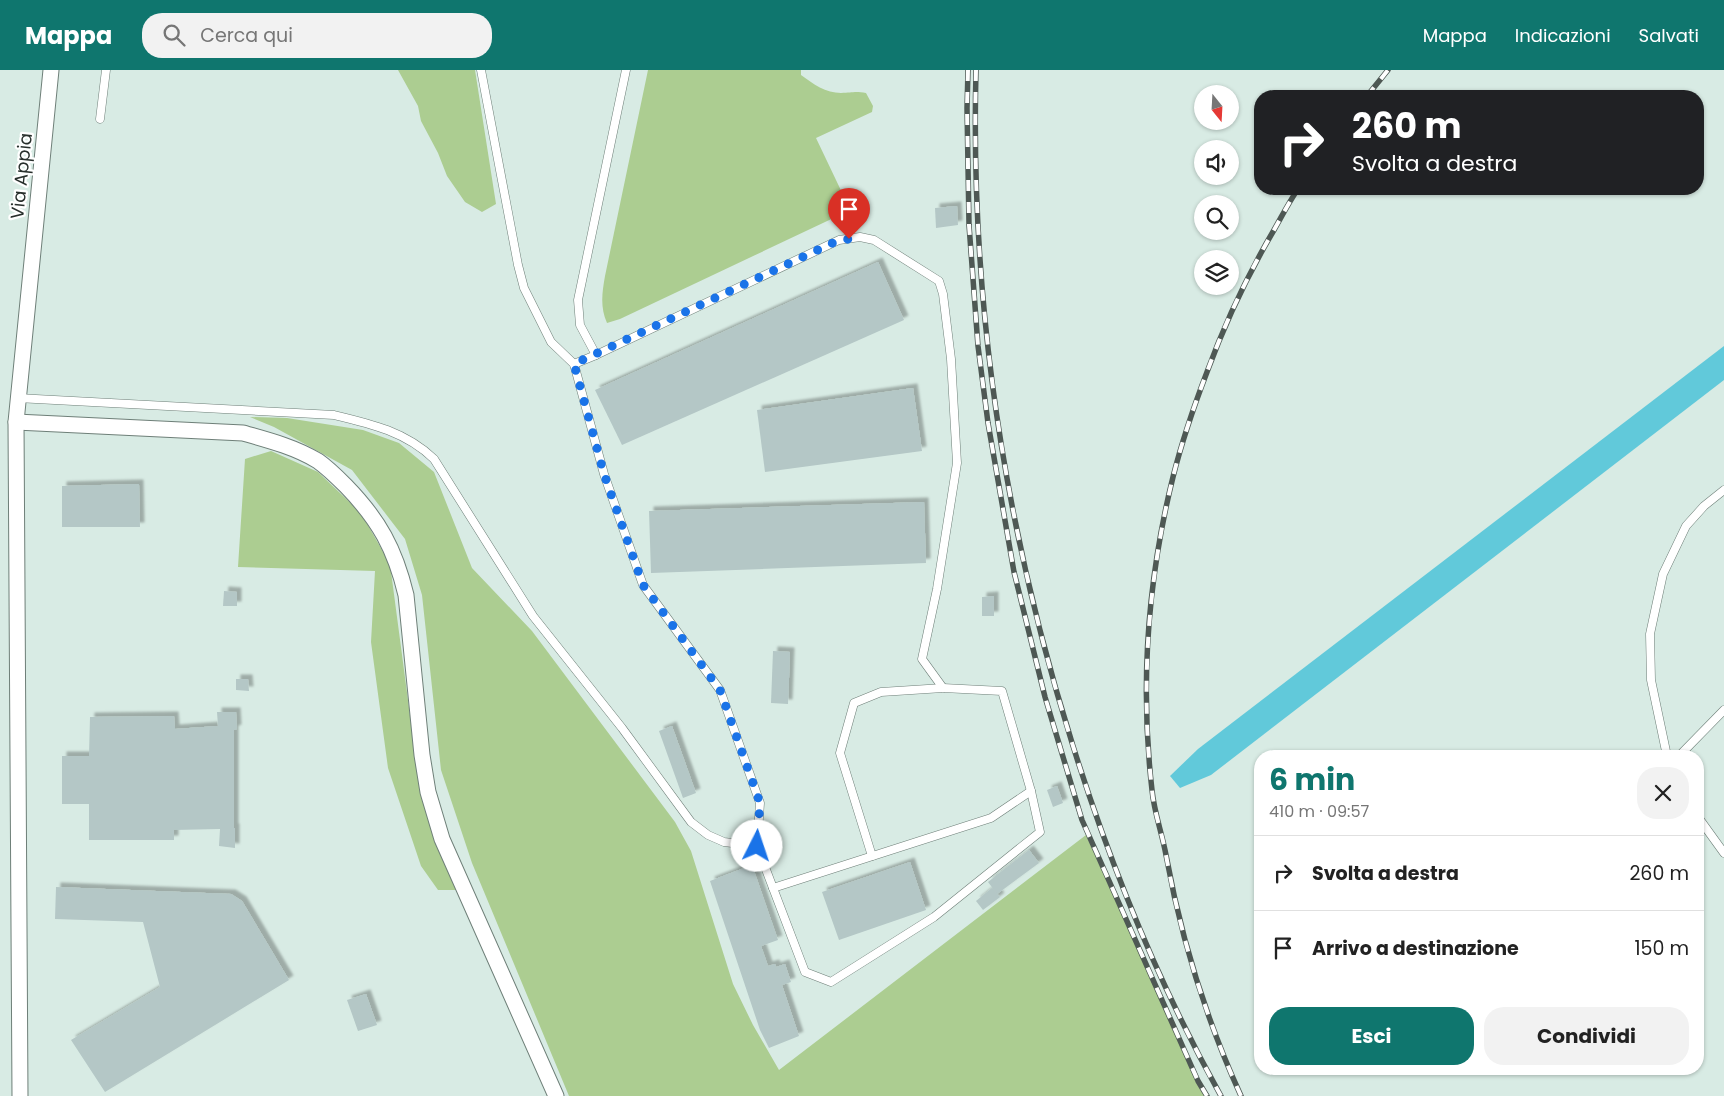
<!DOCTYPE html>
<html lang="it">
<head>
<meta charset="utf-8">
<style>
  body { margin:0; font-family:Poppins,sans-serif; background:#f2f2f2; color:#222; height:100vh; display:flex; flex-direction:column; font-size:19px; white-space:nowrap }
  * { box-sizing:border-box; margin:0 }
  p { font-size:16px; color:#767676 }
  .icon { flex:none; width:28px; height:28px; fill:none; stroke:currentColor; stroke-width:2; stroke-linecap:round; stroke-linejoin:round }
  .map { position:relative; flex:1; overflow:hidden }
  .drawer { position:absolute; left:1254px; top:680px; width:450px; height:325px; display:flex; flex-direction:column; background:#fff; border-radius:20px; box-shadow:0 1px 4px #0004 }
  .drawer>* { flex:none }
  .hud { position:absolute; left:1254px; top:20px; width:450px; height:105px; border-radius:20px; box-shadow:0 1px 4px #0004; background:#202124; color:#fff; overflow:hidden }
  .needle { width:32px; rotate:162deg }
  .fabs { position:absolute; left:1194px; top:15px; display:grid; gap:10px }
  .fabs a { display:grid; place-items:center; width:45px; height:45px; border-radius:50%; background:#fff; box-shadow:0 1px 4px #0004; font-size:25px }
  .pin { position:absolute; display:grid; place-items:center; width:42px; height:42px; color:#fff; margin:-51px -21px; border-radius:50% 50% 50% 0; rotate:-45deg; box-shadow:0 0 5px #0007 }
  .pin .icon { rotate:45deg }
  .me { position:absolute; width:55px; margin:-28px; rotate:4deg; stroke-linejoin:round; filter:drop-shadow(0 0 4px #0008) }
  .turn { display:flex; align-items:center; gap:18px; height:105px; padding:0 15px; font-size:22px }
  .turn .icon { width:65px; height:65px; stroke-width:2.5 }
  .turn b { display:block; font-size:35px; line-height:42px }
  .round { display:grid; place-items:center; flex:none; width:52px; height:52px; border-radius:20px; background:#f2f2f2 }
  .head { display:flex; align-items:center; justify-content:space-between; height:85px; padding:0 15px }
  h1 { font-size:30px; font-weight:700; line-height:38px; color:#0f766e }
  .button { display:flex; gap:10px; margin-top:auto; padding:10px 15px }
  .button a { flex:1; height:58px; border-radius:20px; background:#0f766e; color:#fff; font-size:20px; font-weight:700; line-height:58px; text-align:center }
  .button a+a { background:#f2f2f2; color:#222 }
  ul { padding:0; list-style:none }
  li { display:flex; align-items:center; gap:15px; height:75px; padding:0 15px; border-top:1px solid #e0e0e0 }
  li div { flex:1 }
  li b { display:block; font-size:19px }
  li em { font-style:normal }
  header { display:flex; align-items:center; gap:30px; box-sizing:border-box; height:70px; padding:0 25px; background:#0f766e; color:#fff }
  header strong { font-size:24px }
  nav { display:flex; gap:28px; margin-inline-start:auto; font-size:18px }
  .search { width:350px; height:45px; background:#f2f2f2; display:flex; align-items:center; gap:12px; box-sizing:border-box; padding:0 18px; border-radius:20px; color:#767676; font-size:19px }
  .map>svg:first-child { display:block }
</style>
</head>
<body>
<header>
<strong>Mappa</strong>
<div class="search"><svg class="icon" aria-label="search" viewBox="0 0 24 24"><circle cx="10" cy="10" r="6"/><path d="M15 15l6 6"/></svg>Cerca qui</div>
<nav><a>Mappa</a><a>Indicazioni</a><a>Salvati</a></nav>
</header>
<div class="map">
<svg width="1724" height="1026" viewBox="0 0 1724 1026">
  <defs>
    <filter id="shadow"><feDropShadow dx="4.5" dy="-4.5" stdDeviation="1" flood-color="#0004"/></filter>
  </defs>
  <rect width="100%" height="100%" fill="#d8ebe4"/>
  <g fill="#accd91">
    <path d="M398,0H475L496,134L482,142L465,132L447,106L438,83L421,51L418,36Z"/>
    <path d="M648,0H801V5C813,14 826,23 841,23C852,23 854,21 866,23L873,36L872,42L816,68L846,131L842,134V144L620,249L607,253C600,237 602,223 605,206Z"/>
    <path d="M250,347L287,348L363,360L399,373L434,402L472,498L532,561L675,752L691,781L733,914L753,955L779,1000L1086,765L1204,1026H569L472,793L441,700L422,525L405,469L352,400L274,357Z"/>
    <path d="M271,381L318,402L361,443L390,494L420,721L457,820H438L421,796L388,698L371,572L375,501L238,497L245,389Z"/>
  </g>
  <path fill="#61c9da" d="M1724,276V310L1211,705L1180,718L1170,706L1198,679Z"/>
  <g fill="#b4c7c6" filter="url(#shadow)">
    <path d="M957,136L958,155L936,158L935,138Z"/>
    <path d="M878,192L904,250L622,375L595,320Z"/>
    <path d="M913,318L922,381L765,402L757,340Z"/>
    <path d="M139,414L140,457H62V416Z"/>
    <path d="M924,432L926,493L651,503L649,441Z"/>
    <path d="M224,521L237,522V536H223Z"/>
    <path d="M994,526V546H982V527Z"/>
    <path d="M773,581L790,582L788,634L771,633Z"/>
    <path d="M236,609H248L249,621L236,620Z"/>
    <path d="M217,642H236L237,659L234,660V758H235V778L219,776L220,759L174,760V770H89V734H62V686H89L90,647L174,646L175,659L218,656Z"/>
    <path d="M672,656L696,723L683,728L659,661Z"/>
    <path d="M1057,716L1063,733L1053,737L1047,720Z"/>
    <path d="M1029,780L1039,793L997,824L988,812Z"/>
    <path d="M910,792L926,840L839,870L822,822Z"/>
    <path d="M752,795L778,870L761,876L768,896L775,894L776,897L785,894L791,912L782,915L799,966L769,978L760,960L710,811Z"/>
    <path d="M56,817L231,824L242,831L289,910L105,1022L71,970L160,917L143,852L55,849Z"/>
    <path d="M992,818L1000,827L983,840L976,831Z"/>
    <path d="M366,924L377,955L358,961L347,930Z"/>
  </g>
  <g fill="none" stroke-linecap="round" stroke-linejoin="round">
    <defs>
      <g id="lane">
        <path d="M481,0L518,195L524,218L551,272L574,294"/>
        <path d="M626,0L578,230L580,255L596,285L839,170L860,167L874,170L939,211L943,224L951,289L957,393L937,519L922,589L943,618"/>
        <path d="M100,49L106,0"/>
        <path d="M596,285L574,294L604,404L643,515L720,620L760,733L757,776L805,902L831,912L934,847L1040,762L1031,721L1002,621L943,618L881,622L854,633L840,683L872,786"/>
        <path d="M17,328L334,345C372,354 406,362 434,389L533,546L622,658L691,752L708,765L724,772L757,776"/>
        <path d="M1667,686L1651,610L1650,564L1663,504L1686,456L1704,436L1724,420"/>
        <path d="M1679,686L1724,640"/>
        <path d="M1698,747L1724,783"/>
        <path d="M773,818L991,748L1031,721"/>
      </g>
      <g id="street">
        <path d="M16,352L243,363C268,370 295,377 318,391C328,398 338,408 346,416C379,450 395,479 406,525L422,685L428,722L442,769L556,1026"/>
        <path d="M20,1026L16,352L51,0"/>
      </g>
    </defs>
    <use href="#lane" stroke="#6e7f78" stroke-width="9"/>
    <use href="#street" stroke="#6e7f78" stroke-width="17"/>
    <use href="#lane" stroke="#fff" stroke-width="8"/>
    <use href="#street" stroke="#fff" stroke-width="15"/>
    <defs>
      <g id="rail">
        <path d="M968,0L967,38L969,155L978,276L988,353L1014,502L1045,627L1082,750L1198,1011L1207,1026"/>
        <path d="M976,0C970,230 1004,457 1073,676C1111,797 1159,915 1221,1026"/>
        <path d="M1367,26L1388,0"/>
        <path d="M1241,1026C1206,949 1181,868 1166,785C1162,763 1154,742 1152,720C1140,616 1148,508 1173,407C1182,371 1194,336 1207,302C1225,253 1247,206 1274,160C1282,146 1289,132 1298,119"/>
      </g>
    </defs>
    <use href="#rail" stroke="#4e5854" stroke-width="5.5"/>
    <use href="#rail" stroke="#fff" stroke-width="4" stroke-dasharray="11" stroke-linecap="butt"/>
  </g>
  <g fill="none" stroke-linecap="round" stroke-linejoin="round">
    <path stroke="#1a73e8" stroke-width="9" stroke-dasharray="0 16.2" d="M757,776L760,733L720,620L643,515L604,404L574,294L839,170L849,169"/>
  </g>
  <g text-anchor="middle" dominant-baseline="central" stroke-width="4.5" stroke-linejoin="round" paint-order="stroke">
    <g font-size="18" fill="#282f2c" stroke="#fff">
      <text transform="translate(21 106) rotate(-84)">Via Appia</text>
    </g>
  </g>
</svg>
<div class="fabs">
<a><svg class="needle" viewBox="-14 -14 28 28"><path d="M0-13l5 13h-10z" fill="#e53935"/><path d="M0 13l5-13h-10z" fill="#767676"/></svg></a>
<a><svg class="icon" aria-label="sound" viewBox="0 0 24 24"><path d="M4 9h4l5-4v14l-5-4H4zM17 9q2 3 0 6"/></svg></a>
<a><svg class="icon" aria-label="search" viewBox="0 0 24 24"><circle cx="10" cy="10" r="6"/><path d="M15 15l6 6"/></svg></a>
<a><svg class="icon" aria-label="layers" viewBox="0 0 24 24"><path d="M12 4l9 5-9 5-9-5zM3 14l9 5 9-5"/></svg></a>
</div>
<div class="pin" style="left:849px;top:169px;background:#d93025"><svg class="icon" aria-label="arrive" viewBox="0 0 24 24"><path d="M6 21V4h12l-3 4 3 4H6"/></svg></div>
<svg class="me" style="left:757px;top:776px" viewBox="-20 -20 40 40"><circle r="19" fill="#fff"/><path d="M0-13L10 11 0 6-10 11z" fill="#1a73e8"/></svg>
<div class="hud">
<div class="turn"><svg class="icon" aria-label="right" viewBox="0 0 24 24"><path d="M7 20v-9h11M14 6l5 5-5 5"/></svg><div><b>260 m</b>Svolta a destra</div></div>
</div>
<section class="drawer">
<div class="head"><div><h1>6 min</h1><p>410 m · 09:57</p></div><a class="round"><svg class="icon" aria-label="close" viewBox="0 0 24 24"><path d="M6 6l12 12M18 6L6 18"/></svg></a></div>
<ul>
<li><svg class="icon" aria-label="right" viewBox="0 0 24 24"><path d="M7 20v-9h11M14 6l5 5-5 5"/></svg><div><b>Svolta a destra</b></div><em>260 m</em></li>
<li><svg class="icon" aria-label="arrive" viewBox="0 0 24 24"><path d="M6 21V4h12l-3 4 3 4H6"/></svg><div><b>Arrivo a destinazione</b></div><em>150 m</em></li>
</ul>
<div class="button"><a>Esci</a><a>Condividi</a></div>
</section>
</div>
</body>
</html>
